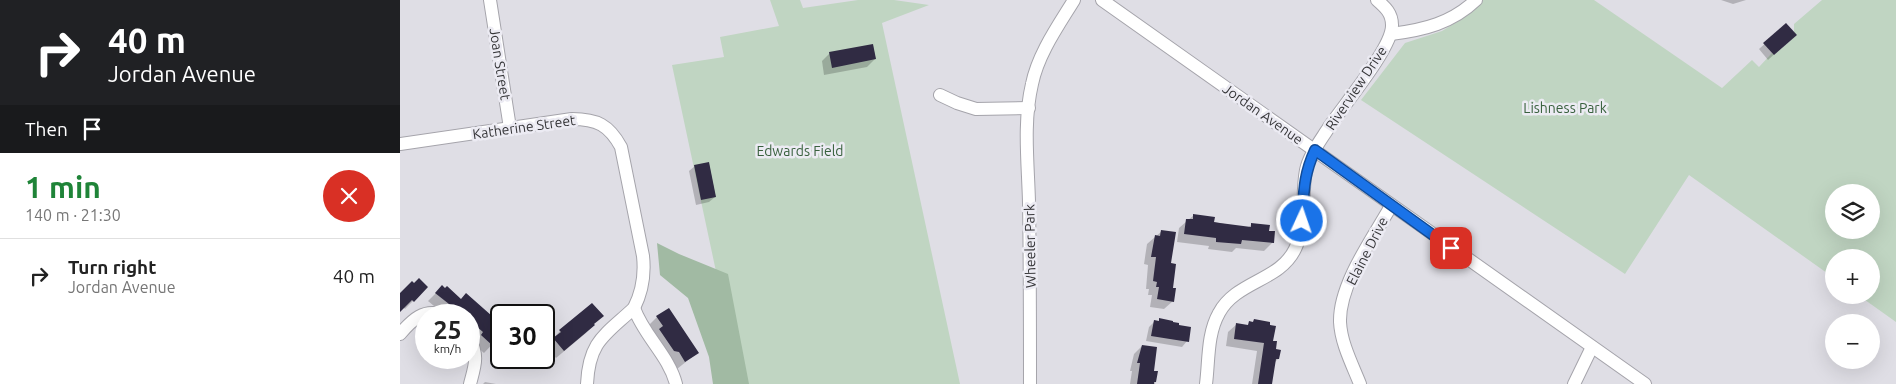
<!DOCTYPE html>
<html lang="en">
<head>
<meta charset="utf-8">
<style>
  body { margin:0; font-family:Ubuntu,sans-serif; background:#f2f2f2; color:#222; height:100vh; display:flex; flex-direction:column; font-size:19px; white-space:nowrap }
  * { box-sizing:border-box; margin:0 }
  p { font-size:16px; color:#767676 }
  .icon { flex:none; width:28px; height:28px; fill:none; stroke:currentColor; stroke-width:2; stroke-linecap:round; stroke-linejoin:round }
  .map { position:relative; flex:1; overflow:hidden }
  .drawer { display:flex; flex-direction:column; background:#fff; width:400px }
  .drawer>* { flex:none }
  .banner { background:#202124; color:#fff; overflow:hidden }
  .fabs { position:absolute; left:1425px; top:184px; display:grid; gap:10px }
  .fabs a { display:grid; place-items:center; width:55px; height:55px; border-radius:50%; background:#fff; box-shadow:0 5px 20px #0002; font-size:25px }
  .speed { position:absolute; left:15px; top:304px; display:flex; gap:10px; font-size:25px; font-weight:700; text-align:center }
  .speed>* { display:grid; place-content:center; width:65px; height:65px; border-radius:50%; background:#fff; box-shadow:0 5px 20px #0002; line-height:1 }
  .speed small { font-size:12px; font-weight:400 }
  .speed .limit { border:2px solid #111; border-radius:8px; background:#fff; color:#111 }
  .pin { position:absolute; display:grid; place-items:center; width:42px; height:42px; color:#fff; margin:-21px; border-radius:10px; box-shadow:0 2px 8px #0006 }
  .me { position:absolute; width:55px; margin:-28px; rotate:3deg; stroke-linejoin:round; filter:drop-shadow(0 0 4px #0008) }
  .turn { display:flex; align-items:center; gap:18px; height:105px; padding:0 25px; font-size:22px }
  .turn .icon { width:65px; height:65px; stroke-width:2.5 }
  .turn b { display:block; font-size:35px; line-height:42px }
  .then { display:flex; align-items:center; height:48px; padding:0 25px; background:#0003; gap:10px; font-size:19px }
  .round { display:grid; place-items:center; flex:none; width:52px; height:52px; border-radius:26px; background:#f2f2f2 }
  .head { display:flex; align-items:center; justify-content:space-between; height:85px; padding:0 25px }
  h1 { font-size:30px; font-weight:600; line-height:38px; color:#1f8438 }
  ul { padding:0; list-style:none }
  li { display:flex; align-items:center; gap:15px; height:75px; padding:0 25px; border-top:1px solid #e0e0e0 }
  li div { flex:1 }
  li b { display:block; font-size:19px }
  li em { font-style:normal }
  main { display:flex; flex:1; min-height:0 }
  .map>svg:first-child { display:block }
</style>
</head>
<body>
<main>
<section class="drawer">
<div class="banner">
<div class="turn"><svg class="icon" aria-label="right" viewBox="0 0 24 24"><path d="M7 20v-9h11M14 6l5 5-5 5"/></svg><div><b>40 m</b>Jordan Avenue</div></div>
<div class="then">Then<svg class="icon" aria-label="arrive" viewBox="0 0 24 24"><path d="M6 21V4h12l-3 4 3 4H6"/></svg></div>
</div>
<div class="head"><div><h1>1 min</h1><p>140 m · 21:30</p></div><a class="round" style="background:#d93025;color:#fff"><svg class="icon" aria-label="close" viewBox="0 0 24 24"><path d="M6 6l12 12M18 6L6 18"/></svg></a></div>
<ul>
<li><svg class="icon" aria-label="right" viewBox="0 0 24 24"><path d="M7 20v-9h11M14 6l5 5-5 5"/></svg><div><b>Turn right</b><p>Jordan Avenue</p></div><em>40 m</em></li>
</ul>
</section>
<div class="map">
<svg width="1496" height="384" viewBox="0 0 1496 384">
  <rect width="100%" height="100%" fill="#dfdee5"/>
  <g fill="#c0d5c2" fill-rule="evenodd">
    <path d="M370,0H400L403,8L458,0H494L529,5L482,23L560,384H340L272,65L324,57L320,37L379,26Z"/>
    <path d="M1083,0H1194L1322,88L1352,60L1359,67L1372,53L1374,55L1397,35L1394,32V24L1422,0H1496V322L1458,295H1471V258H1434V278L1289,175L1225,274L961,100L1005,43L1042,31L1068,15ZM1434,192H1471V230H1434Z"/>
  </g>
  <path fill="#a1baa3" d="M257,243L279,254L328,274L349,384H313L309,357L288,298L260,275Z"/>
  <g fill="#0003">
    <path d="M1321,0H1346L1333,4Z"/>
    <path d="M1386,25L1390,40L1368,60L1359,49Z"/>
    <path d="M430,53L475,59L467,67L424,75L422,61Z"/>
    <path d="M295,166L315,197L309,202L296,205L289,171Z"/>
    <path d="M794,215L813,222L848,228L852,224L872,243L864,251L836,248L832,252L808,249L809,246L777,242L779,228Z"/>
    <path d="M762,231L769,264L773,301L764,309L750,307L752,295H748L749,289H746L748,265L744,264L747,244Z"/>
    <path d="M27,287L5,309L3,307L0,310V295Z"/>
    <path d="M42,287L88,319L101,330V335L84,353L74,344L69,335V315H45L28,301Z"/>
    <path d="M257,317L297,353L277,369L249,325Z"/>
    <path d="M760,320L787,341L782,347L746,341L749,327L754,322H757Z"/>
    <path d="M854,321L872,342L878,359L874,363L871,384H852L857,351L826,346L828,332L837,324L846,326Z"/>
    <path d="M193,325L186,333L156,358L146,347L160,331Z"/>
    <path d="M742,346L753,372L757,373L755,384H730L732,371H730L734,354Z"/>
    <path d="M85,382L96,384H83Z"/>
  </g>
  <g fill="#302b43">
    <path d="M1386,23L1397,35L1374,55L1363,43Z"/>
    <path d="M473,44L476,59L432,68L429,52Z"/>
    <path d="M309,162L316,197L301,200L294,165Z"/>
    <path d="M793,214L815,217L814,222L820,223L851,227V223L870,225L869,231H875L874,243L842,240L841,244L816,242V238L784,234L786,219H793Z"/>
    <path d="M761,230L776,232L771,263L776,264L773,288H776L774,302L757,299L759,287H756L757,282L753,281L756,257H751L755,235L760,236Z"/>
    <path d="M19,278L28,287L14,302L12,300L0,312V293L12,281L14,283Z"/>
    <path d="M42,285L45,288L47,286L61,299L66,293L92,316L90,319L101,328V337L93,346L81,335L83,332L69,320V315H63L35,293Z"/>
    <path d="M192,303L204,316L194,324L195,325L164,351L153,338L161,332L159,330Z"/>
    <path d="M269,308L299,353L285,362L279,352L274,351L259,329L263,326L256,316Z"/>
    <path d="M759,318L773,321V322L779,323V325L791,327L789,342L751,336L754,320L759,321Z"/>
    <path d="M854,319L870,322V325L876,326L873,341H877L876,349L881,350L879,359H876L872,384H858L864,343L834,339L836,323L848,325L849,321L853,322Z"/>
    <path d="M742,345L757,347L754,371H758L756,382H754V384H737L740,363H737Z"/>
  </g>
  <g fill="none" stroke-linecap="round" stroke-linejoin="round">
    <defs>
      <g id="minor">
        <path d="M90,0L110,128"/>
        <path d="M702,0L1245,384"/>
        <path d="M991,34C1024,30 1052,23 1076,0"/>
        <path d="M540,95L557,103L576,109L629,108"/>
        <path d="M0,144L172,119C197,119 209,125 221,147L243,256C245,274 242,292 234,308"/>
        <path d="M0,334C12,320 24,308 43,315"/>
        <path d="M69,337C79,356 75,365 70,384"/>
        <path d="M187,384C189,341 205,335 234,308C244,336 269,356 276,384"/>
        <path d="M630,384C630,323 630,263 629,202C628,163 623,122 632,84C638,54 658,26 674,0"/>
        <path d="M806,384C809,361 807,334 819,313C836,281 880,281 895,249C907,225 901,196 906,170C909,155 921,140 929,127C943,106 993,47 992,25C992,13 985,7 977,0"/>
        <path d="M960,384C952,364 941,343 940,322C939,284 973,238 991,206"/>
        <path d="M1174,384L1192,347"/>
      </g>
    </defs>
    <use href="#minor" stroke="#a5a4ab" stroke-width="14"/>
    <use href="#minor" stroke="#fff" stroke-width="12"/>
  </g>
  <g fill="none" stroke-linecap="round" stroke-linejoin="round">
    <defs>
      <path id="route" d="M902,221C904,193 903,176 915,150L1051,248"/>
    </defs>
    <use href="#route" stroke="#114b97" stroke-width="12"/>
    <use href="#route" stroke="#1a73e8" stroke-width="9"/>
  </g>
  <g text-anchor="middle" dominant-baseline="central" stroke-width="5" stroke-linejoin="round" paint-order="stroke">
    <g font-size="14" fill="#363639" stroke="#ecebf3">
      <text transform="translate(100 64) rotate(81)">Joan Street</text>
      <text transform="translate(956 88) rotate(-56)">Riverview Drive</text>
      <text transform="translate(863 114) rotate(35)">Jordan Avenue</text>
      <text transform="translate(124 127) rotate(-8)">Katherine Street</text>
      <text transform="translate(630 246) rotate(-91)">Wheeler Park</text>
      <text transform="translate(967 251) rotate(-63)">Elaine Drive</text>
    </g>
    <g font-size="14" fill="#39613e" stroke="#ecebf3">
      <text x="1165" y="108">Lishness Park</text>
      <text x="400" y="151">Edwards Field</text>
    </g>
  </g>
</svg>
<div class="fabs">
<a><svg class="icon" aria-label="layers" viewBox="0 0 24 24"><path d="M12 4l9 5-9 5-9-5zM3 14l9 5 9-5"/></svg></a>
<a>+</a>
<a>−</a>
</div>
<div class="speed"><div>25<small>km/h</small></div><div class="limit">30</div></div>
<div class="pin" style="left:1051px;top:248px;background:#d93025"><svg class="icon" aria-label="arrive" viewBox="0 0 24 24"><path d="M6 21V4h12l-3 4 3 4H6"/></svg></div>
<svg class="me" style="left:902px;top:221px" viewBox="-20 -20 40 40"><circle r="17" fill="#1a73e8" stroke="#fff" stroke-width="3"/><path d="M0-11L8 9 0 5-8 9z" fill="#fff"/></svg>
</div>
</main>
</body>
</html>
